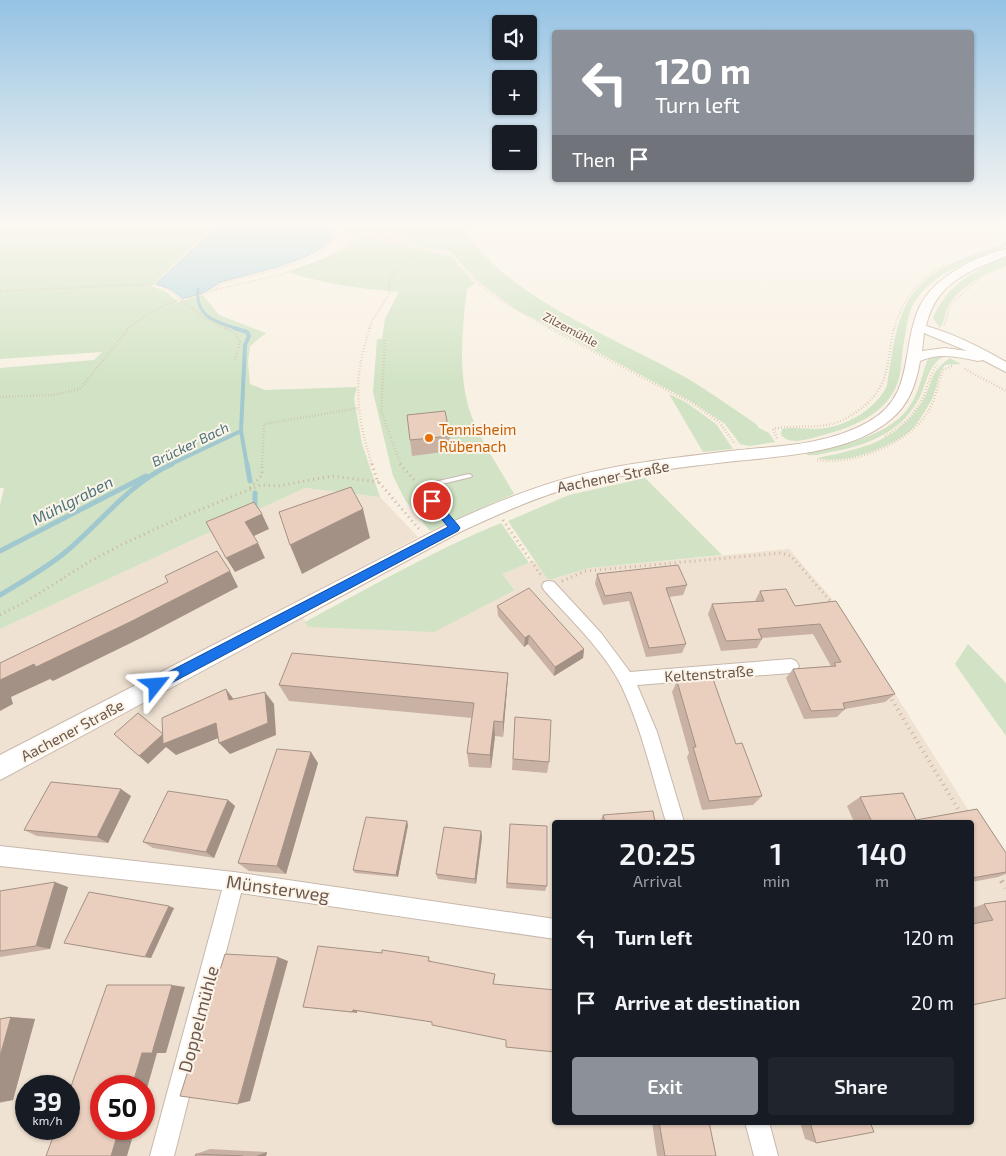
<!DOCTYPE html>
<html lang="en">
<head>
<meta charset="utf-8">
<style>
  body { margin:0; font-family:"Exo 2",sans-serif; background:#20242c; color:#f1f3f6; height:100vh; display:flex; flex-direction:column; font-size:19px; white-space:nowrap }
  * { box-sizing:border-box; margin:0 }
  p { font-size:16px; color:#9ea1a6 }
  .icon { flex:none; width:28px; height:28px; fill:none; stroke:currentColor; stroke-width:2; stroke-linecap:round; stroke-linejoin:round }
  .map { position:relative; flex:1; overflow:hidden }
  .sheet { position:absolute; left:552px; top:820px; width:422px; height:305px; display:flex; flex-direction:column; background:#171b24; border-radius:5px; box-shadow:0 1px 4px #0004 }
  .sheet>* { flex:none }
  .guide { position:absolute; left:552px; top:30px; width:422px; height:152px; border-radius:5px; box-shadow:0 1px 4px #0004; background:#8c9099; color:#fff; overflow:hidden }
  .fabs { position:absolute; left:492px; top:15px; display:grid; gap:10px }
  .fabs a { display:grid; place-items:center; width:45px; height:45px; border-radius:5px; background:#171b24; box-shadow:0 1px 4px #0004; font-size:25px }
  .speed { position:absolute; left:15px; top:1075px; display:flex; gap:10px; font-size:25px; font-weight:700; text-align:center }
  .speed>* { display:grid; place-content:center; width:65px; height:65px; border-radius:50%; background:#171b24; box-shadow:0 1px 4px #0004; line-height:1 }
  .speed small { font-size:12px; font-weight:400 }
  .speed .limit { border:8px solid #d22; background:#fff; color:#111 }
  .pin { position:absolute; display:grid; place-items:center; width:42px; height:42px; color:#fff; margin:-21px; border:2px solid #fff; border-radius:50%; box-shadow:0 1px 5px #0007 }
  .me { position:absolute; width:55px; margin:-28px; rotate:62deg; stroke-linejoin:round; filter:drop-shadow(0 0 4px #0008) }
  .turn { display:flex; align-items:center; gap:18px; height:105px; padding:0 20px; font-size:22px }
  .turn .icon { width:65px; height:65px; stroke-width:2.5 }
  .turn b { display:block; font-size:35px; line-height:42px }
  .then { display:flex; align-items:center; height:48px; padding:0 20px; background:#0003; gap:10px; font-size:19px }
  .eta { display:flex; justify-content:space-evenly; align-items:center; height:85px; text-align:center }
  .eta b { font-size:30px; font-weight:600; line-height:35px }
  .button { display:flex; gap:10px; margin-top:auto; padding:10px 20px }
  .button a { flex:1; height:58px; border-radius:5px; background:#8c9099; color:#fff; font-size:20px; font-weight:600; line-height:58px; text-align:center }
  .button a+a { background:#20242c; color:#f1f3f6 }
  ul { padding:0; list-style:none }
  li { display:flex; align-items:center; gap:15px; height:65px; padding:0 20px }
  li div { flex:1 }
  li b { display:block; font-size:19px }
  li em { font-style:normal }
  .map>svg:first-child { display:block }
</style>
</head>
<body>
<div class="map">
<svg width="1006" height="1156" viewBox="0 0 1006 1156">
  <rect width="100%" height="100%" fill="#f8f0e3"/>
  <g fill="#efe2d2" fill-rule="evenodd">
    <path d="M352,223H410L409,245L345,232Z"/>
    <path d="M305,488L380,497L418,537L296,602L308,627L515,589L501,574L535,561L548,580L590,568L789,549L831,598L853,627L1006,870V1156H0V629ZM555,822H972V1122H555ZM26,1086H69V1129H26ZM101,1086H144V1129H101Z"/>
  </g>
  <g fill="#d1e3c4">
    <path d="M0,223H215L151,286L165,291L178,302L203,295L219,315L266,333L250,346L248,362L250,384L265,390L357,387L354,399L362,444L380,497L305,488L0,629V505L4,488H0V368L94,360L102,352L0,359Z"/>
    <path d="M410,223H462C495,294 624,341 690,380C713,394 734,409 756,424L759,428L769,433L775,442L749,446L740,444L725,424L692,402L516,309L476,280L450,251L422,247L409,242Z"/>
    <path d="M363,236L444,254L452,258L475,284L467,289C462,329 458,370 469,409C479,439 499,467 514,494L430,531L405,500L393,476L373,392L377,339H382L385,319L399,292C360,289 325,284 288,272L340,252Z"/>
    <path d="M1006,242V245L999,249C970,261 937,271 918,297C909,308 907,322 905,336C902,349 902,362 900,374C892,414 851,428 816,437C805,440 790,445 781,435L782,429C793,427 806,429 817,429C844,428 875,410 887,386C896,334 896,291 949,265C967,256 987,250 1006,242Z"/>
    <path d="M1006,256V266C985,275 964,283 950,303C945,311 944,323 940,328L933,318C948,283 974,272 1006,256Z"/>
    <path d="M943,353V357C927,365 926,388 917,402C900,433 863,447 830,452C823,454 815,456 807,455L808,452C841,446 893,435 911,404C919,392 922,375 927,361L931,356Z"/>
    <path d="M950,358L961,364L945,365C937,376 937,389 931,401C926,409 920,420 914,427C896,446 843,466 817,458C861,449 897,442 922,402C934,382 928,373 950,358Z"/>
    <path d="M669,394L687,403L716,424L733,449L703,452Z"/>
    <path d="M645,478L722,555L590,568L548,580L508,521L569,495Z"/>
    <path d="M501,523L529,563L502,574L515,590L434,632L308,627L305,622C370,587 433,551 501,523Z"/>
    <path d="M968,644L1006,683V736L955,664Z"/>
  </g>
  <path fill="#badadf" stroke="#a2c8cf" d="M221,223H325L332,231L331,240C309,263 251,273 220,282C209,291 195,297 182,298L171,289L156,284Z"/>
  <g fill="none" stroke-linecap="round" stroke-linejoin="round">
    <path stroke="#a2c8cf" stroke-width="3" d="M198,289C195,317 216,322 238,329"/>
    <g stroke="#a2c8cf" stroke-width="4">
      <path d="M241,431L247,465"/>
      <path d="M169,465L241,431L245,345L249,336L247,332L234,328"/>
    </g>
    <g stroke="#a2c8cf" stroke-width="5">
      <path d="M247,464L250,481"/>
      <path d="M255,493V507"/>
      <path d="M0,551L146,476"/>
      <path d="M0,595C23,581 47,568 68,550C102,521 130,483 172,464"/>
    </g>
    <defs>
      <path id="service" d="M469,474L471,475L472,476L471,477L425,488L456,526L457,528L454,530H452L418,487L421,485Z"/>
      <g id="minor">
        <path d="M549,581L554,582L601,633L630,672L791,659L796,661L799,666L796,671L791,673L637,685L657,732L684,822H666C652,776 642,729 621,685C604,651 569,618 544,590L542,586L544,582Z"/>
        <path d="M0,846L234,872L555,919V939L241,893L174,1156H150L222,890L0,866Z"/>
        <path d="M745,1122H769L778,1156H754Z"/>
      </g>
      <path id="secondary" d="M1006,249V256C968,272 936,282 926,326C955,334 980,347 1006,362V372L983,360L978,361C959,357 939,352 920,361C916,384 909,405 890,420C848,455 778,456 726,462C684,467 641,472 599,480C550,491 505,511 460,532L0,780V755L448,524C515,493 572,472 646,462C677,457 708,454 739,450C783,446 829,444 868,422C916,396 900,348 920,306C934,277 976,256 1006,249ZM924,333L967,351L945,348L922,351Z"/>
    </defs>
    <use href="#service" stroke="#c7b8ac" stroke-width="2"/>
    <use href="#minor" stroke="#c7b8ac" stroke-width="2"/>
    <use href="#secondary" stroke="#ccbaac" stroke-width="2"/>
    <g stroke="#ceb3a2" stroke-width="2" stroke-dasharray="0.5 2" stroke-linecap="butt">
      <path d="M154,284L218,223"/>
      <path d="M214,290C252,281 292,274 327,258C340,251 351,242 363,234L446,253C459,260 465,274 476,282C500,301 525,315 552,329"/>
      <path d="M0,291L154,284L168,289L201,316L227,329"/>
      <path d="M181,300L214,290L222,283C251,275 305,266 328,247C333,243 335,237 335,230L328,223"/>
      <path d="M944,325L951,304L980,278"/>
      <path d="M127,329L151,312L179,299"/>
      <path d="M369,329L372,321L390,293L389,280L397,269L421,248"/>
      <path d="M894,329C903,298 919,279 947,264"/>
    </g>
    <g stroke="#ceb3a2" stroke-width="2.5" stroke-dasharray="0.5 2.5" stroke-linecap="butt">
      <path d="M225,328L235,333L240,342L235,360"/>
      <path d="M370,328C352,380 356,413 372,465"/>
      <path d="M549,328L695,405L719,422L735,444"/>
      <path d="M385,340L381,411L401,465"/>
      <path d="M965,369L1006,391"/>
      <path d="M0,397L52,395L80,389L129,328"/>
      <path d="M885,436C903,426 919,410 926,390C929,381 932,373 937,365"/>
      <path d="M777,438L773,429C791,425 809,428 827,425C839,423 849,417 859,410C891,387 886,363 894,328"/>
      <path d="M817,460C854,466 910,443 929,410C936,398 938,383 943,370L952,366"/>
      <path d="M262,465L264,424L359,408"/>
    </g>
    <g stroke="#ceb3a2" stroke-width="3" stroke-dasharray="1 4" stroke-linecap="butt">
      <path d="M372,464L377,480L419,529"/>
      <path d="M400,464L415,481"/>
      <path d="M250,488L262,475V464"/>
      <path d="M503,520L542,577"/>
      <path d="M562,581L586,571L781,553L791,556L833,604"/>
      <path d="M0,615L27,601L92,560L123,544L177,519L261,485L278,486L332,476L379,482"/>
    </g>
    <path stroke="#ceb3a2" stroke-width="4" stroke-dasharray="1 4.5" stroke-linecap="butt" d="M889,695L966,822"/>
    <path stroke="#ceb3a2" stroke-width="5" stroke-dasharray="2 6" stroke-linecap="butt" d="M997,874L1006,888"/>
    <use href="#service" fill="#fff" fill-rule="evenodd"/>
    <use href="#minor" fill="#fff" fill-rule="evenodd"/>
    <use href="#secondary" fill="#fff" fill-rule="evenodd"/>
  </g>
  <g fill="#c9b2a3">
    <path d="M450,436L451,451L412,456L410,440Z"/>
    <path d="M597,574L687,585L683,595L669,597L686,644L682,653L646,657L629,601L603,605L595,584Z"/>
    <path d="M760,591L795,606L836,601L895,694L885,702L845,709L837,717L804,719L786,678L793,669L831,666L813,634L762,638V639L757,648L721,651L708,614L712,604L755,601Z"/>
    <path d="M497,606L584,649L583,658L554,676L528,644L524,647L498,616Z"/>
    <path d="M508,673L507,689L503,737L495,736L491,768L469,767L467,753L472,718L289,701L279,685Z"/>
    <path d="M677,681L736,744L762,796L753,805L702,810L687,757L689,753L672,692Z"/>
    <path d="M515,717L549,762L547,773L512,770Z"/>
    <path d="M318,763L286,874L249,871L238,863Z"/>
    <path d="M903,793L916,820L977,809L1006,853V874L998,877L972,882V822H854L847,806L860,797Z"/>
    <path d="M131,796L108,843L37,836L24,830Z"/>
    <path d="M228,800L235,806L214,858L153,848L143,842Z"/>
    <path d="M603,815L655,822H600Z"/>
    <path d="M510,824L547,886L545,891L506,888Z"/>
    <path d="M408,825L398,877L355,873L353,870Z"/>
    <path d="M481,831L482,837L476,884L438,879L436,874Z"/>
    <path d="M68,887L50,949L0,957V891Z"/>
    <path d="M1006,901L972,1005V908L984,904Z"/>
    <path d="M174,908L151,958L64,943Z"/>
    <path d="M431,960V962L495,974L494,984L506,1040L432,1022L357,1011V1013L303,1007Z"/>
    <path d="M11,1017L35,1019L13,1100L0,1103V1019Z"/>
    <path d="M652,1122H709L716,1156H657Z"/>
    <path d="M800,1122H870L816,1143L805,1139Z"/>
    <path d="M210,1149L267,1152L266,1156H195L196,1154Z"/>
  </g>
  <g fill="#a49185">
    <path d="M363,509L370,538L302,574L290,545Z"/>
    <path d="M262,514L269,529L252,537L245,522Z"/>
    <path d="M258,543L265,558L235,572L226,558Z"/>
    <path d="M230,571L238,587L143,637L53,681L50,679L11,697L13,704L0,711V677Z"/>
    <path d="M529,635L528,644L524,647L525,638Z"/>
    <path d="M584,649L583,658L554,676L555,667Z"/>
    <path d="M508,673L507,689L503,737V722Z"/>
    <path d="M226,689L235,701L229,700Z"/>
    <path d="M265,692L274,704L276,735L230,754L219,743Z"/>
    <path d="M494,721L495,736L491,768L490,755Z"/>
    <path d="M216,723L226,735L176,755L166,747L148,764L139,756L163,734Z"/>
    <path d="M311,752L318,763L286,874L277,866Z"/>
    <path d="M121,789L131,796L108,843L97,837Z"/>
    <path d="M228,800L235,806L214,858L206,852Z"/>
    <path d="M407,821L408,825L398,877L396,875Z"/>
    <path d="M481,831L482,837L476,884L475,879Z"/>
    <path d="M55,882L68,887L50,949L36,946Z"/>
    <path d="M169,906L174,908L151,958L145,957Z"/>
    <path d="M278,957L288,961L250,1101L238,1104Z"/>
    <path d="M172,985L185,987L166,1053H157L144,1099V1086H132L142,1053Z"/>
    <path d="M353,1010L357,1011V1013L352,1012Z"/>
    <path d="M11,1017L35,1019L13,1100L0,1102V1056Z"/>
    <path d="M119,1129H135L127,1156H111Z"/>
    <path d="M267,1152L266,1156H256Z"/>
  </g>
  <g fill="#eacfbe" stroke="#a49185">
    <path d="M445,411L450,436L410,440L407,415Z"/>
    <path d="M351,487L363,509L290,545L279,512Z"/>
    <path d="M254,502L262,514L245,522L258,543L226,558L206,522Z"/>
    <path d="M217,551L230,571L130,622L36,667L34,664L0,680V663L168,582L165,576Z"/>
    <path d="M678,565L687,585L666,588L686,644L649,648L631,592L605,596L597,574Z"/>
    <path d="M529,588L584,649L555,667L529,635L525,638L497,606Z"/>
    <path d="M786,589L795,606L836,601L895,694L843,703L845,709L811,711L793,669L836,666L834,663L841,662L820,624L758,629L762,639L726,641L712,604L764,601L760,591Z"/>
    <path d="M292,653L508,673L503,722L494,721L490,755L467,753L474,703L279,685Z"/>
    <path d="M713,679L736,744L742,743L762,796L709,801L693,747H696L677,681Z"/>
    <path d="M226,689L229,700L265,692L268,723L219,743L216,723L163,744L162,718Z"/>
    <path d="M138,713L163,734L139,756L114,734Z"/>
    <path d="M515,717L551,720L549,762L513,759Z"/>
    <path d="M277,749L311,752L277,866L238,863Z"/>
    <path d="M51,782L121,789L97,837L24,830Z"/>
    <path d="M168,791L228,800L206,852L143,842Z"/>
    <path d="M903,793L916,820L977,809L1006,853V872L972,878V822H872L860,797Z"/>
    <path d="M653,811L655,822H605L603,815Z"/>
    <path d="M366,817L407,821L396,875L353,870Z"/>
    <path d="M510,824L547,826V886L507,883Z"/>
    <path d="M444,827L481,831L475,879L436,874Z"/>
    <path d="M55,882L36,946L0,951V891Z"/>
    <path d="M89,892L169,906L145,957L64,943Z"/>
    <path d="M1006,901V998L972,1005V924L993,920L984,904Z"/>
    <path d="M318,946L382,953V950L429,957L428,961L495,974L493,984L555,990V1052L506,1047V1040L432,1025V1022L353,1010L352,1012L303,1007Z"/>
    <path d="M225,954L278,957L238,1104L180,1096Z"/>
    <path d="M107,985H172L152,1053H142L132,1086H101V1129H119L111,1156H46L56,1129H69V1092Z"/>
    <path d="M11,1017L0,1056V1019Z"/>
    <path d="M659,1122H709L716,1156H665Z"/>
    <path d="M810,1122H870L874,1132L816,1143Z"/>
    <path d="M196,1154L243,1156H195Z"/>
  </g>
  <linearGradient id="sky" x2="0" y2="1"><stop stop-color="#95c3e4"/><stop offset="0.58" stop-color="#fcf8f2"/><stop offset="1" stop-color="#fcf8f2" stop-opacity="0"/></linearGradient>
  <rect width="1006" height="385" fill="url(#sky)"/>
  <path fill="#1a73e8" stroke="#114b97" d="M432,497L435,498L458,525L460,528L458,531L160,689L156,691L151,689L149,685L151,681L448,527L427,501Z"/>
  <circle fill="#e8710a" stroke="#fcf4e8" stroke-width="2" cx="429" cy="438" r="5"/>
  <g text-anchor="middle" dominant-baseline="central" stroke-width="4" stroke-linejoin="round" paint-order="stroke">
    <g font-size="12" fill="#6c584d" stroke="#fcf4e8">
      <text transform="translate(571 329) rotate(28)">Zilzemühle</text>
    </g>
    <g font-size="14" font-style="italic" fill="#4a747d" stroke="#fcf4e8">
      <text transform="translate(190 444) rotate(-26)">Brücker Bach</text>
    </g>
    <g font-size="15" fill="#c56008" stroke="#fcf4e8" text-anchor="start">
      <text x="439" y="429">Tennisheim<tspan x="439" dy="17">Rübenach</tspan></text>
    </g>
    <g font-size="15" fill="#6c584d" stroke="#fcf4e8">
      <text transform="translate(613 476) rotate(-11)">Aachener Straße</text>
      <text transform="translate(709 673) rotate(-4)">Keltenstraße</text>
      <text transform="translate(72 730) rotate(-28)">Aachener Straße</text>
    </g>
    <g font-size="16" font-style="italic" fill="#4a747d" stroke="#fcf4e8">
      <text transform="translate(72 500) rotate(-27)">Mühlgraben</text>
    </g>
    <g font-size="18" fill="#6c584d" stroke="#fcf4e8">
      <text transform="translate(278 888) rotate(8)">Münsterweg</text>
      <text transform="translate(198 1019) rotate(-75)">Doppelmühle</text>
    </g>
  </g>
</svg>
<div class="fabs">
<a><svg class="icon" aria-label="sound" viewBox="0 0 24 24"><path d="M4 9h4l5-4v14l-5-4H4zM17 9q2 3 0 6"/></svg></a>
<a>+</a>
<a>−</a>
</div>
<div class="speed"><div>39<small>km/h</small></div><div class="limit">50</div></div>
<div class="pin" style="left:432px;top:501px;background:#d93025"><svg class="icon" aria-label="arrive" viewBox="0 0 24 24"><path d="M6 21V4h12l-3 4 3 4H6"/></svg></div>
<svg class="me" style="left:156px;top:685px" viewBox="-20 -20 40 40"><path d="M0-17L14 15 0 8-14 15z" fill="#1a73e8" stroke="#fff" stroke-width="4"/></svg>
<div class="guide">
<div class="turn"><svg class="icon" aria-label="left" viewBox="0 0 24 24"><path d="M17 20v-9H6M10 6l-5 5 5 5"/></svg><div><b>120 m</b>Turn left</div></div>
<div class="then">Then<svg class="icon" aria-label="arrive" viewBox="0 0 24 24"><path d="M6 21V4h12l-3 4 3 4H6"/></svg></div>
</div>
<section class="sheet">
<div class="eta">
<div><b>20:25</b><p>Arrival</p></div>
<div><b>1</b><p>min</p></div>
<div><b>140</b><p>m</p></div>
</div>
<ul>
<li><svg class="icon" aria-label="left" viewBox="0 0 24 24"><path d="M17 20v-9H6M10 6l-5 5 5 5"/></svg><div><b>Turn left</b></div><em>120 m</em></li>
<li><svg class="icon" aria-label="arrive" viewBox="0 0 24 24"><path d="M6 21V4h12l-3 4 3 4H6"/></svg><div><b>Arrive at destination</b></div><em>20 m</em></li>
</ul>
<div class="button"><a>Exit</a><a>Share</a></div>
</section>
</div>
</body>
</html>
